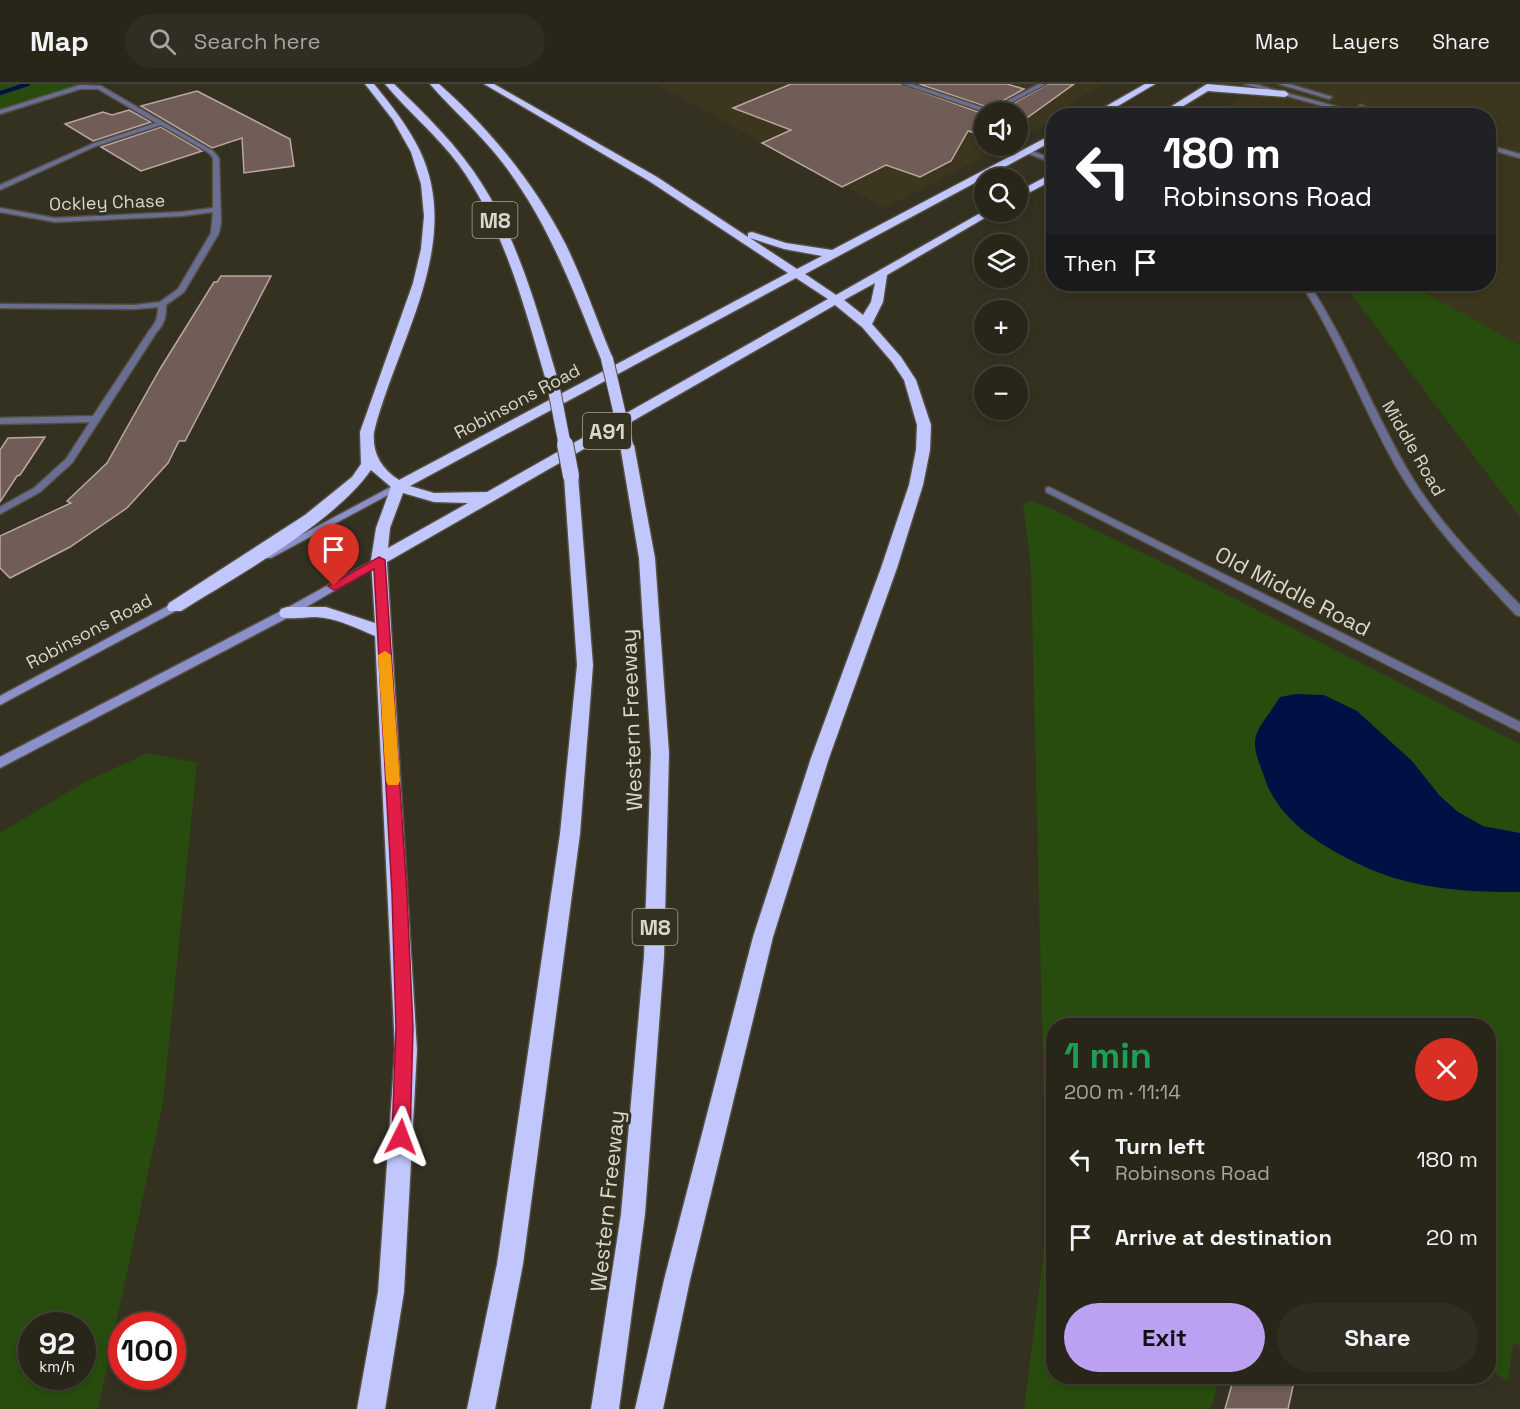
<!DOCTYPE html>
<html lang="en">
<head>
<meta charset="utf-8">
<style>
  body { margin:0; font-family:"Space Grotesk",sans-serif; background:#302d22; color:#f1f3f6; height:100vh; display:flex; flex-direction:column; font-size:22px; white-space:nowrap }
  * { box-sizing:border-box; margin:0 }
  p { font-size:20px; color:#a5a5a2 }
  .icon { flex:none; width:33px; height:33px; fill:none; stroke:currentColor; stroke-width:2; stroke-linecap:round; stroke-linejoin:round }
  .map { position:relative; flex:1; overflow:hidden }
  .panel { position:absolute; left:1046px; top:934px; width:450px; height:366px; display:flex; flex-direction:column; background:#282519; border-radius:24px; box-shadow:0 3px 9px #0003,0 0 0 2px #444238 }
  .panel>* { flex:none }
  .top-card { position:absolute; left:1046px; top:24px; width:450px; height:183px; border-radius:24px; box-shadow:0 3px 9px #0003,0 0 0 2px #444238; background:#202124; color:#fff; overflow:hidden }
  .buttons { position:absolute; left:974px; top:18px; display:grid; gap:12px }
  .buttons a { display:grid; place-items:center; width:54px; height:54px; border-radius:50%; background:#282519; box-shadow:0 3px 9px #0003,0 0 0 2px #444238; font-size:30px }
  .speed { position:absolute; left:18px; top:1228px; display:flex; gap:12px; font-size:30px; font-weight:700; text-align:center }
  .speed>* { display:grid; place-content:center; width:78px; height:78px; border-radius:50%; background:#282519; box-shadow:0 3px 9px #0003,0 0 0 2px #444238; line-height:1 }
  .speed small { font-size:15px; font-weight:400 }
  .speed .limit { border:9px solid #d22; background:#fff; color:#111 }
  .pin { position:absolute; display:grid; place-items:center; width:51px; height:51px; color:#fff; margin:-62px -26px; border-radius:50% 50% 50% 0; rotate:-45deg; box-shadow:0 0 6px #0007 }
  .pin .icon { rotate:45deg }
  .me { position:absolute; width:66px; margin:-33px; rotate:3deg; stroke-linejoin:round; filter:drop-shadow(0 0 4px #0008) }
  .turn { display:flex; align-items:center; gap:21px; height:126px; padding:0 18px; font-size:27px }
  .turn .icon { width:78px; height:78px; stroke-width:2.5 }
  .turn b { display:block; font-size:42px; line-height:51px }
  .then { display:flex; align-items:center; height:57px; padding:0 18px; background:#0003; gap:12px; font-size:22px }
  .round { display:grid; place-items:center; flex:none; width:63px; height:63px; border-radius:32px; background:#302d22 }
  .headline { display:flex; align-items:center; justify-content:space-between; height:102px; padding:0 18px }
  h1 { font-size:36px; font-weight:700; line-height:45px; color:#1e9e55 }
  .button { display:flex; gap:12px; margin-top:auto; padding:12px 18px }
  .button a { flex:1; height:69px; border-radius:36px; background:#bca0f2; color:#111; font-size:24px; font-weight:700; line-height:69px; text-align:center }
  .button a+a { background:#302d22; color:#f1f3f6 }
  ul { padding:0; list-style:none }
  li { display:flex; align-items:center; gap:18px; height:78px; padding:0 18px }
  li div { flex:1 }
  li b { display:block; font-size:22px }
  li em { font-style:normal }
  header { display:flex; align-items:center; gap:36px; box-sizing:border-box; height:84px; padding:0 30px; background:#282519; border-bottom:2px solid #444238 }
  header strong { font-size:28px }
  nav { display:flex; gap:33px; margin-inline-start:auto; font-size:21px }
  .search { width:420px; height:54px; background:#302d22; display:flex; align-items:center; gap:15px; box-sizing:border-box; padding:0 21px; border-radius:33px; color:#a5a5a2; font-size:22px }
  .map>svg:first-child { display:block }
</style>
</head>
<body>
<header>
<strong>Map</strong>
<div class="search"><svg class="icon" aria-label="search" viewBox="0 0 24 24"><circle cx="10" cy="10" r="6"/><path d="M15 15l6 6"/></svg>Search here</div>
<nav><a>Map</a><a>Layers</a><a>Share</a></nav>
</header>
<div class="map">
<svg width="1520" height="1325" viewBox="0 0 1520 1325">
  <rect width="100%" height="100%" fill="#353121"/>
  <g fill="#3c361f">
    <path d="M655,0H1105L1082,12L1040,43L1017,55V28H984V62H1004L886,124Z"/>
    <path d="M1263,0H1520V261L1410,200H1488V32H1211Z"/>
  </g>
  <g fill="#284c0e" fill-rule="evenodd">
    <path d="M0,0H81L0,26Z"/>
    <path d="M1344,200H1410L1520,261V433Z"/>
    <path d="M1030,417L1050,424L1186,490L1520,660V1262L1513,1259L1508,1297L1488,1285V942H1053V1293H1220L1211,1325H1024L1047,1143L1031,484L1023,420Z"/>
    <path d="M148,669L197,679L163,1018L98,1325H0V749L83,699ZM32,1242H82V1293H32Z"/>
  </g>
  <path fill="#001044" d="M1296,610L1324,611L1357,627L1412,677L1440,712L1458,728L1483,742L1520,749V808C1442,808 1389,802 1322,760C1296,743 1273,722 1264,692C1260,681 1254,668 1255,656C1257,642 1271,629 1277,617L1280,613Z"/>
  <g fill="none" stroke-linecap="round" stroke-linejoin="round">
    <path stroke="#001044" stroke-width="4" d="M0,9L28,0"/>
  </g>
  <g fill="#715d58" stroke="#bda6a1" stroke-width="1.5">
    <path d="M791,0H901L984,30V52L968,47L951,77L920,93L886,81L842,103L762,59L791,46L733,24Z"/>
    <path d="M919,0H1007L1024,5L990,24Z"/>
    <path d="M1048,0H1074L1017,41V28H998Z"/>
    <path d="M197,7L290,55L294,82L244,89L242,54L212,64L141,22Z"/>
    <path d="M129,26L151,38L93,57L65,40L103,28L112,31Z"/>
    <path d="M161,43L202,67L141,87L101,63Z"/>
    <path d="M221,192H271L185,357H179L168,379L127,424L70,463L10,494L0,484V452L71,419L67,417L107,379L160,285L214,198H217Z"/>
    <path d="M45,353L20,391L17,392L0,418V366L8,354Z"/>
    <path d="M1234,1293H1295L1288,1325H1225Z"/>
  </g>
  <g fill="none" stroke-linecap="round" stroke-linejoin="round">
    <defs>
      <path id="lane" d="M903,0H912L990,26L1039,0H1046L994,28H985Z"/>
      <g id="street">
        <path d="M1244,0H1254L1371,32H1359Z"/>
        <path d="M1279,0H1289L1332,13L1329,15Z"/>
        <path d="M80,1L101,2L213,67L219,74L221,139L219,149L184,208L166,221C166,233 165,239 156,249L72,379L40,408L0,430V423L34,404L66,375L90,338L0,340V334L93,332L149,247C156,238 158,235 158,223L135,225L0,224V220L135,221L160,218L178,205L211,149L213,128L182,132L55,138L0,128V124L55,134L182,128L213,124V74L209,69L161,41L96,62L0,106V101L92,60L156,39L98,5H80L0,30V26Z"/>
        <path d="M1360,21L1389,31L1390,32H1379L1358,24Z"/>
        <path d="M1488,61L1520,70V74L1488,65Z"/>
        <path d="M1026,65L1053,75V79L1024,68V66Z"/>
        <path d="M1301,200H1309C1347,258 1372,324 1407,385C1436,436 1479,479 1520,521V532L1516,531C1473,485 1430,440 1398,386C1363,325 1339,259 1301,200Z"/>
        <path d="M1049,403L1520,638V648L1046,408V404Z"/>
      </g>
      <g id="secondary">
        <path d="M398,399L401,400V404L271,474H263L262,472Z"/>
        <path d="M379,473L384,476L383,478L291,532L0,684V673L283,526Z"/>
        <path d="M181,515L186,519L185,522L0,621V612Z"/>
      </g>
      <g id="highway">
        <path d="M365,0H374C391,21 408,42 420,67C464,160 396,259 374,348C372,369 381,384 399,396L788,189L649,97L484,0H494L657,93L748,153V149L752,148L786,159L832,166L1053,50V57L805,190L836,211L984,127L995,128L887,191L883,218L872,240L901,273L916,296L931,341L930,366L923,401L897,484L829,674L773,853L690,1196L663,1325H635L664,1196L753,853L811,674L881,484L909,401L916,366L917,341L904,296L892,278L862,243L835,221L387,478L417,966L404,1208L385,1325H357L378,1208L395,966L375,552C356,544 337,534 315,533C304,533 292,536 281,533L279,529L281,525L287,523H326L375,539L371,476L376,444L391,403L371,386C333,440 238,491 181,527H169L167,523L169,519L305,431L352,393L361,380L360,348L413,199L421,165L424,132L421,100L411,68L393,36ZM750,154L784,165L822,172L797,185ZM796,194L828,215L487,408L434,409L410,402ZM875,199L871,218L863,231L844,216ZM403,409L434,418L468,419L388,464L390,444Z"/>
        <path d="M385,0H394C426,31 458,62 482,100C520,160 539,232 559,300L558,303H548L547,300C525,225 505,145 459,81C437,51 408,28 385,0Z"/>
        <path d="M430,0H439C490,45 535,100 566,161C584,198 597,237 613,275L611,278L607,279L601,275C572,204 549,139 502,78C480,49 453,27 430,0Z"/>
        <path d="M1145,0H1155L1101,32H1089Z"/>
        <path d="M1207,0L1285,7L1289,10L1285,13L1208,7L1167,32H1156Z"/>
        <path d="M1053,89V96L1017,115V108Z"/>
        <path d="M627,357L634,361L655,474L669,669L664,873L645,1130L619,1325H591L621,1130L644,873L651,669L639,474L620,361Z"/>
        <path d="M571,388L578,392L593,581L580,750L523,1180L495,1325H467L497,1180L560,750L577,581L564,392Z"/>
      </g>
    </defs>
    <use href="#lane" stroke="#534f40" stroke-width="3"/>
    <use href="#street" stroke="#534f40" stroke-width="3"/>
    <use href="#secondary" stroke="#534f40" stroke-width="3"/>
    <use href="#highway" stroke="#534f40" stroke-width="3"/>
    <use href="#lane" fill="#6b6e93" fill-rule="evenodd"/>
    <use href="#street" fill="#6b6e93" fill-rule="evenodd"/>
    <use href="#secondary" fill="#8c90ca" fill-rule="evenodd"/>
    <use href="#highway" fill="#c1c6fd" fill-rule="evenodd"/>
    <defs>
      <g id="highway-bridge-far1">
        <path d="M607,275L627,361"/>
        <path d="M553,300L565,362"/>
      </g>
      <path id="highway-bridge" d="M565,360L571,392"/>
    </defs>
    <use href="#highway-bridge-far1" stroke="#534f40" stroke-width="14" stroke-linecap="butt"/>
    <use href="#highway-bridge" stroke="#534f40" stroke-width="18" stroke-linecap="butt"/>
    <use href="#highway-bridge-far1" stroke="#c1c6fd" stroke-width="12"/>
    <use href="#highway-bridge" stroke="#c1c6fd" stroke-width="16"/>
  </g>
  <path fill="#e11d48" stroke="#92132f" stroke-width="1.5" d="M379,473L385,476L407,810L413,944L410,1053L407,1060L401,1062L395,1060L392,1053L396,944L392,810L374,485L338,505L334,506L328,502Z"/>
  <path fill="#f59e0b" d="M385,567L391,571L400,697L398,701H388L386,697L378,571Z"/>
  <g text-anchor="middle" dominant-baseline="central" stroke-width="6" stroke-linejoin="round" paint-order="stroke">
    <g font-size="18" fill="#dad7cd" stroke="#353121">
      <text transform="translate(107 118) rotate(-2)">Ockley Chase</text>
      <text transform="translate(517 317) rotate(-28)">Robinsons Road</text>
      <text transform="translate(1414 364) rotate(60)">Middle Road</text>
      <text transform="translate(89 547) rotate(-28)">Robinsons Road</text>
    </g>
    <g fill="#353121" stroke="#a8a599" stroke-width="1.5">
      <rect x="472.5" y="118" width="45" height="36" rx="4.5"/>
      <rect x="583" y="329" width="48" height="36" rx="4.5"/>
      <rect x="632.5" y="825" width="45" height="36" rx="4.5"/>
    </g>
    <g font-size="21" font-weight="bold" fill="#dad7cd">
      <text x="495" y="136">M8</text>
      <text x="607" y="347">A91</text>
      <text x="655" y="843">M8</text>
    </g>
    <g font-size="22" fill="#dad7cd" stroke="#353121">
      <text transform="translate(1293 507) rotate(27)">Old Middle Road</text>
      <text transform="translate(631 636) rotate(-92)">Western Freeway</text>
      <text transform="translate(607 1117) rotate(-84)">Western Freeway</text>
    </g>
  </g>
</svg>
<div class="buttons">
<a><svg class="icon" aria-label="sound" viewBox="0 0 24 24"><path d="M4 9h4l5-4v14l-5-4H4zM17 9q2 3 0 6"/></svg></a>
<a><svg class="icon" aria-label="search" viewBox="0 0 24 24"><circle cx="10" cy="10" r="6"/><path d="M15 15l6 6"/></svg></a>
<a><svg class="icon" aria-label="layers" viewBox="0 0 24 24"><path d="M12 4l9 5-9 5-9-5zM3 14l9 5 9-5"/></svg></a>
<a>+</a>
<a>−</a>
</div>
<div class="speed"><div>92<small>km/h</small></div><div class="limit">100</div></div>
<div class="pin" style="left:334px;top:502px;background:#d93025"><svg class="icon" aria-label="arrive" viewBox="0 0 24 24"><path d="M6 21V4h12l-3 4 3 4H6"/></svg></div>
<svg class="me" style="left:401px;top:1053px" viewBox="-20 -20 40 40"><path d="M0-17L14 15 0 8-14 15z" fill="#e11d48" stroke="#fff" stroke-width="4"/></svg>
<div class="top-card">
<div class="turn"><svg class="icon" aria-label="left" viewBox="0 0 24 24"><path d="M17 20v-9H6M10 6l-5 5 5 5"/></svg><div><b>180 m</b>Robinsons Road</div></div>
<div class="then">Then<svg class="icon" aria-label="arrive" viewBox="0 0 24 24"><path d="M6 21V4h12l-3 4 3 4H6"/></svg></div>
</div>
<section class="panel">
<div class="headline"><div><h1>1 min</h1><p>200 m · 11:14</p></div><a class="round" style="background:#d93025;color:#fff"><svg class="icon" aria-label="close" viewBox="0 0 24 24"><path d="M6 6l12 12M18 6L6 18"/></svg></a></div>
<ul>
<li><svg class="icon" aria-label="left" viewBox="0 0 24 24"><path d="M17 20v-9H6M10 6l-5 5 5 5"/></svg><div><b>Turn left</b><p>Robinsons Road</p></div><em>180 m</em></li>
<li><svg class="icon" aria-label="arrive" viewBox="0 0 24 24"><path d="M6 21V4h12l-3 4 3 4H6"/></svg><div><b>Arrive at destination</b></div><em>20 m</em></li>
</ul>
<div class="button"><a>Exit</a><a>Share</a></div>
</section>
</div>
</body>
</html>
